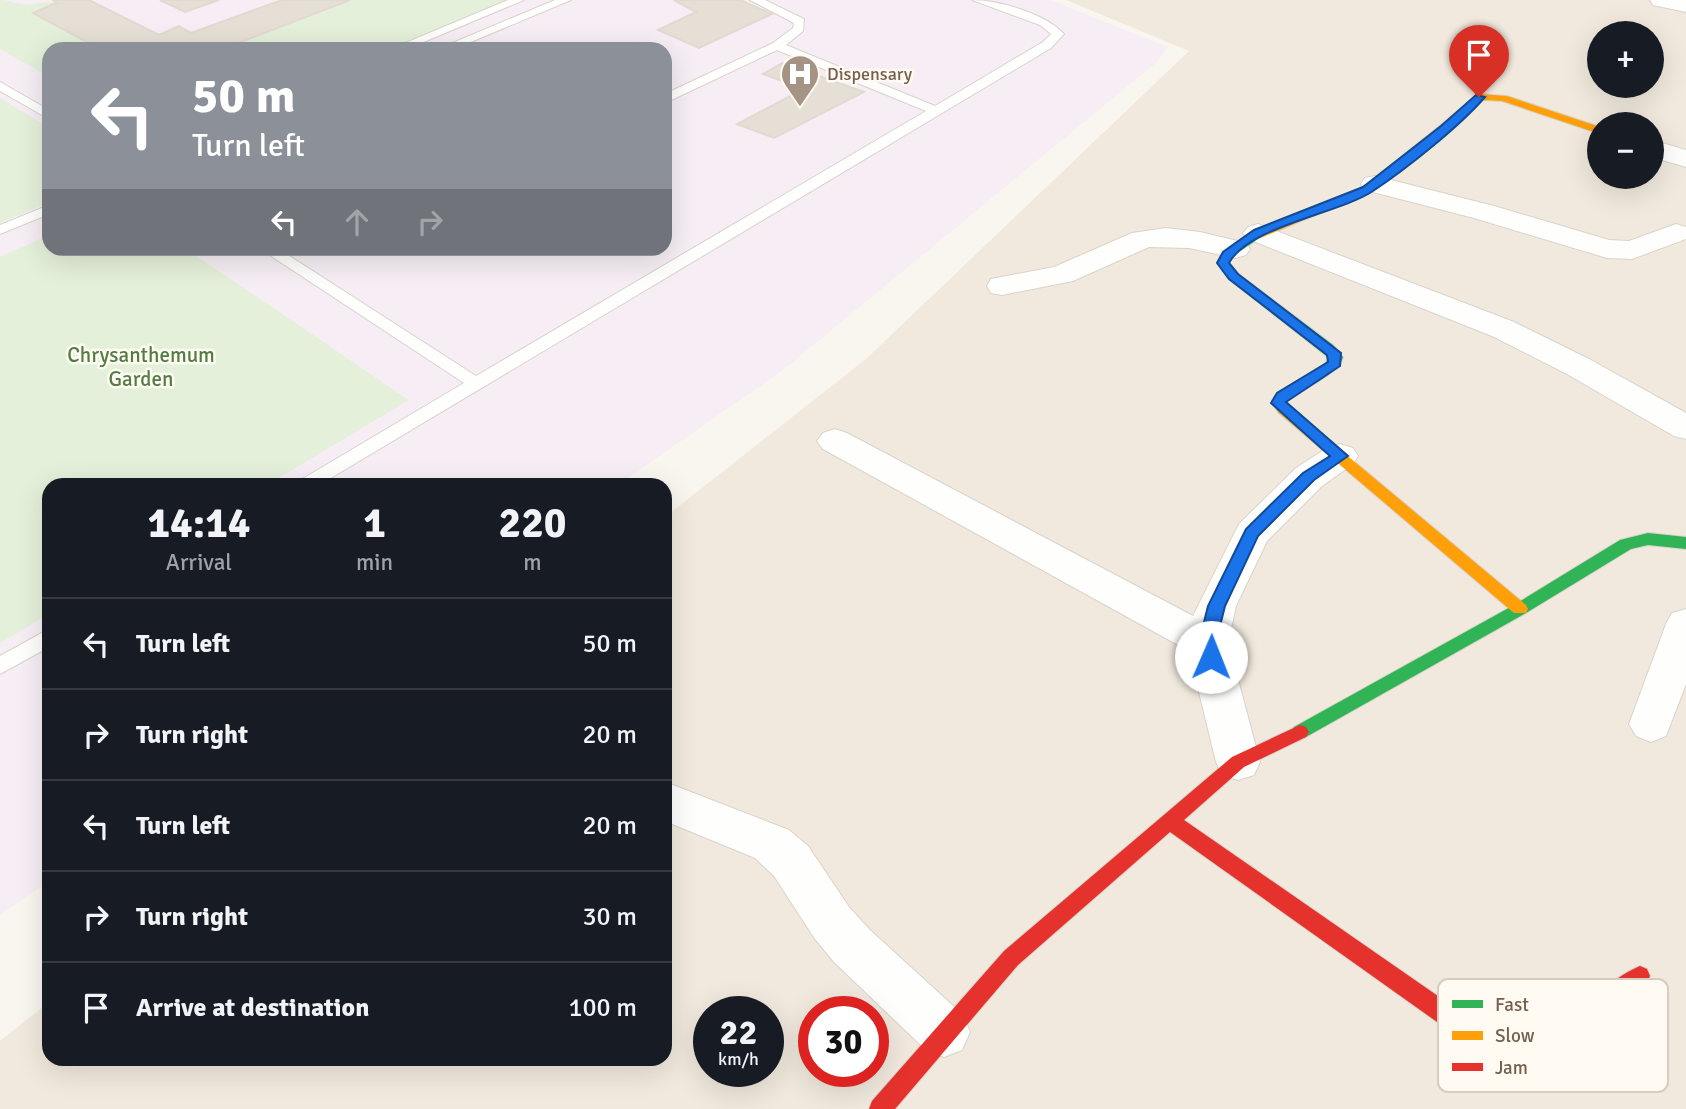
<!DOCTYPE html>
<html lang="en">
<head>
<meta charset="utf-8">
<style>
  body { margin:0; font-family:Signika,sans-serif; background:#20242c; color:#f1f3f6; height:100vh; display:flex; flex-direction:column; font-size:26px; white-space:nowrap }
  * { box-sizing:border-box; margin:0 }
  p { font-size:23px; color:#9ea1a6 }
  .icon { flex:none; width:38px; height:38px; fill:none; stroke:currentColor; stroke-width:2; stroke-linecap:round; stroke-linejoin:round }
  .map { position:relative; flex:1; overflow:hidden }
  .details { position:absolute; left:42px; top:478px; width:630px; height:588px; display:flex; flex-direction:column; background:#171b24; border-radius:21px; box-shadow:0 7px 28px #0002 }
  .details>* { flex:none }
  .hud { position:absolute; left:42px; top:42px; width:630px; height:214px; border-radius:21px; box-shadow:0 7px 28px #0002; background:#8c9099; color:#fff; overflow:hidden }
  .buttons { position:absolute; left:1587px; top:21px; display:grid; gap:14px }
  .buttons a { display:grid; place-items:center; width:77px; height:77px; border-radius:50%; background:#171b24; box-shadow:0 7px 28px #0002; font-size:35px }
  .speed { position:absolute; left:693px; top:996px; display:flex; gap:14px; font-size:35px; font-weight:700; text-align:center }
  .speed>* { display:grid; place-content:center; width:91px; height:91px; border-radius:50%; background:#171b24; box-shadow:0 7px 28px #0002; line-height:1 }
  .speed small { font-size:18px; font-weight:400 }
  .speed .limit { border:10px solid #d22; background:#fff; color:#111 }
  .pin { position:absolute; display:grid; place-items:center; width:60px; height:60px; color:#fff; margin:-72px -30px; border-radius:50% 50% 50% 0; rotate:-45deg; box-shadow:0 0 7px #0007 }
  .pin .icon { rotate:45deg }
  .me { position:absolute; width:77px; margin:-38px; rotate:1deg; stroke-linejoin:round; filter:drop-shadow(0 0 5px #0008) }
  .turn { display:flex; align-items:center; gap:24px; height:147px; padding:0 35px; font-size:32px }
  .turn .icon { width:91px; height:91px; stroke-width:2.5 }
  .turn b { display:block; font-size:49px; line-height:60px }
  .lanes { display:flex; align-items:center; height:66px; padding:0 35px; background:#0003; justify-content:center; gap:35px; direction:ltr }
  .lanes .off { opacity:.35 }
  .eta { display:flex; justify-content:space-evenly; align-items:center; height:119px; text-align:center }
  .eta b { font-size:42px; font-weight:700; line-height:49px }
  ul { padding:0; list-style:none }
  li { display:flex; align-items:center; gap:21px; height:91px; padding:0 35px; border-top:2px solid #363941 }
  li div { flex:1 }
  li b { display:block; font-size:26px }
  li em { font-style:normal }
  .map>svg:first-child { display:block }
</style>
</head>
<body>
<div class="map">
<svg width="1686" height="1109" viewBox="0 0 1686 1109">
  <rect width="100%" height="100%" fill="#f9f6ef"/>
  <path fill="#f1e9dd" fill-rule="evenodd" d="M1066,0H1686V1109H0V1041L49,1002V1059H665V517L866,359L1189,51ZM1600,33H1652V86H1600ZM1600,124H1652V177H1600ZM709,1012H768V1071H709ZM814,1012H873V1071H814Z"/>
  <path fill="#f6eef4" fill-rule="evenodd" d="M0,0H1051L1168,47L1157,62L783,370L618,485H49V881L0,915ZM49,49H665V248H49Z"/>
  <g fill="#e5f0da">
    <path d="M0,0C9,0 14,3 22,4C34,6 41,0 56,3L34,13L100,49H49V77L0,49Z"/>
    <path d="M350,0H510L387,49H223Z"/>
    <path d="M0,98L49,128V202L0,223Z"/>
    <path d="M49,235V248L186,249L409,400L267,485H49V614L0,643V257Z"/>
  </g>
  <g fill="#e5dfd6" stroke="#e2d9d1" stroke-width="2">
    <path d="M53,0H89L159,35L179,26L191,33L282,0H350L223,49H100L33,13L56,3Z"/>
    <path d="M160,0H219L185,12Z"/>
    <path d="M674,0H740L772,14L699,48L658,30L696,12Z"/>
    <path d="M782,63L864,92L774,138L737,124L804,89L763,74Z"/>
  </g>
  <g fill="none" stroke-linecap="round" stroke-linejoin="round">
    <defs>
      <g id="lane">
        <path d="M508,0H524L407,49H391Z"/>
        <path d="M555,0H571L454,49H438Z"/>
        <path d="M750,0H765L804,19L803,31L786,45L935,106L1043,42L1051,34L1040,25L972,0C999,0 1046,14 1064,34L1051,48L319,485H296L299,481L464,383L259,248H277L476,376L926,111L777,50L665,103V94L773,43L793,28L794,23Z"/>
        <path d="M0,82L49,110V119L0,91Z"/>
        <path d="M49,205V214L0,234V225Z"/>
        <path d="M49,629V647L0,674V656Z"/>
      </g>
      <g id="street">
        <path d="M1650,0H1686V12L1653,5Z"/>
        <path d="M1652,140L1686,150V167L1652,157Z"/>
        <path d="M1375,176L1494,206L1609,240L1629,241L1676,224L1686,227V239L1632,259L1607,258L1474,218L1365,190L1361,184L1365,178Z"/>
        <path d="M1258,224L1514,322L1591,360L1686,413V439L1674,436L1567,374L1492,336L1248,239L1243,233L1248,227Z"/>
        <path d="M1166,228L1200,232L1246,243L1250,249L1246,255L1235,258L1189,248L1149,247L1073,281L1002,295L991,293L987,286L991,279L1054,267L1132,233Z"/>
        <path d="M835,429L847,433L1193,616L1239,524L1296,468L1327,448L1340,444L1353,448L1358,456L1353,464L1322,486L1267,541L1236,606L1228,642L1260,762L1254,775L1238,780L1222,775L1216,762L1189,651L823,449L817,441L823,433Z"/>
        <path d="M1686,609V684L1666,736L1651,742L1636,736L1629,724L1666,624L1672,613Z"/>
        <path d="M665,782L789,830L808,846L849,907L870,930L962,1014L970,1032L962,1050L944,1057L926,1050L834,962L815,939L774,876L755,858L665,821Z"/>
      </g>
      <g id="fast">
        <path d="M1254,232L1260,236L1258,239L1232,257L1229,263L1237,273L1333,345L1343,357C1340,373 1302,390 1288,399L1286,403L1291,410L1284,415L1279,413L1272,403L1277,393L1324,365L1329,358L1229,279L1217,263L1223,252Z"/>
        <path d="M1648,533L1686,537V549L1648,545L1631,549L1526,613L1306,737L1300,739L1294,737L1291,732L1294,727L1514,605L1620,540Z"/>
      </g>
      <g id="slow">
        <path d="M1479,94L1507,96L1600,127V134L1502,101L1482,100L1449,131L1371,192L1258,239L1254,240L1248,236L1363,188Z"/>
        <path d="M1284,405L1289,407L1526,605L1528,609L1526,613H1514L1279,413L1277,410Z"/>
      </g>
      <path id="jam" d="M1300,725L1306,727L1309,732L1306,737L1244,767L1184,820L1497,1037C1546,1049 1598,983 1640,966L1647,969L1650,976L1647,983C1612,1007 1547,1062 1504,1059C1491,1059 1479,1050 1468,1044L1170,832L1018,965L895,1109H869L872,1101L1004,951L1232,757Z"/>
    </defs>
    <use href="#lane" stroke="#d8d3cc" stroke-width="2"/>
    <use href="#street" stroke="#d8d3cc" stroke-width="2"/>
    <use href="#fast" stroke="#d9d2ca" stroke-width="2"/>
    <use href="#slow" stroke="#d9d2ca" stroke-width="2"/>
    <use href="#jam" stroke="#d9d2ca" stroke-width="2"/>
    <use href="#lane" fill="#fefefd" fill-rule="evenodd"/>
    <use href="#street" fill="#fefefd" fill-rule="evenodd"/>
    <use href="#fast" fill="#30b455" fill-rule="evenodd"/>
    <use href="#slow" fill="#ff9f0a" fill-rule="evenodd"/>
    <use href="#jam" fill="#e5322d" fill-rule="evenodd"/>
  </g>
  <path fill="#1a73e8" stroke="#114b97" stroke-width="2" d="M1476,95L1485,97C1459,127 1406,169 1373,191C1338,214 1249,226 1229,263L1238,274L1341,353L1340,366L1286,402L1348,456L1314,480L1258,536L1225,606L1216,642L1220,657L1217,661H1205L1199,642L1208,606L1246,529L1303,473L1330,456L1271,403L1277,393L1328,362L1327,355L1229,279L1217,263L1223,252L1254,230L1363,187L1441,126Z"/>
  <defs>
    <symbol id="hospital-pin" viewBox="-11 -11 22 30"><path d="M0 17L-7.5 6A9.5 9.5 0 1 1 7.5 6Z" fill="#a59486" stroke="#fffaf2"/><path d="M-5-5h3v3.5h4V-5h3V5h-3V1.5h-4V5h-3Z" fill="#fff"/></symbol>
  </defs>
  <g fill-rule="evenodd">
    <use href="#hospital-pin" x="778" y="52" width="44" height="60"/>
  </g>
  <g text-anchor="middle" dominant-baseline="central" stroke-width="5" stroke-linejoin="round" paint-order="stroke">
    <g font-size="18" fill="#785f4d" stroke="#fffaf2" text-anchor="start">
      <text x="827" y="74">Dispensary</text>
    </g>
    <g font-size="21" fill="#527e45" stroke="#fffaf2">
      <text x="141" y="355">Chrysanthemum<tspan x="141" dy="24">Garden</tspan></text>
    </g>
  </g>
  <rect x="1438" y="979" width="230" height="113" rx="10" fill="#fffaf2" stroke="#d6ccc0" stroke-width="2"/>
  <rect x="1452" y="1000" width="31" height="8" fill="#30b455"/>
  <rect x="1452" y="1031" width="31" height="9" fill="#ff9f0a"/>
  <rect x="1452" y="1063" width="31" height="8" fill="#e5322d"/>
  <g font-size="19" fill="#785f4d">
    <text x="1495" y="1011">Fast</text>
    <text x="1495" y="1042">Slow</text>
    <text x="1495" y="1074">Jam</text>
  </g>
</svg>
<div class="buttons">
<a>+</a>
<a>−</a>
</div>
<div class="speed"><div>22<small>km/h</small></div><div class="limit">30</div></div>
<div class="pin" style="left:1479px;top:97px;background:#d93025"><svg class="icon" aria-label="arrive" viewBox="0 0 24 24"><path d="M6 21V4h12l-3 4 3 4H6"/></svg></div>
<svg class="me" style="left:1211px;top:657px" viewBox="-20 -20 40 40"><circle r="19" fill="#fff"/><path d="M0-13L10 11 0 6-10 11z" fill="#1a73e8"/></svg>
<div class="hud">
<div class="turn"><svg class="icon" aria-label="left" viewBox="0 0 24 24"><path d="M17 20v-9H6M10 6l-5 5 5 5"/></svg><div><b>50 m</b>Turn left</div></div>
<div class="lanes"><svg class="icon" aria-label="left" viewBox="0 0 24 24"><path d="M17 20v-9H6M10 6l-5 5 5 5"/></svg><svg class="icon off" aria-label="ahead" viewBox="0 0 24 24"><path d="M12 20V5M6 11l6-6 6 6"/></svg><svg class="icon off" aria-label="right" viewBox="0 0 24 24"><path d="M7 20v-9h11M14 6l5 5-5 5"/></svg></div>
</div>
<section class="details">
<div class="eta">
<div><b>14:14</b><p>Arrival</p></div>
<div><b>1</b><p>min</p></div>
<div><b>220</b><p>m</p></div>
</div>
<ul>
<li><svg class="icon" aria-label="left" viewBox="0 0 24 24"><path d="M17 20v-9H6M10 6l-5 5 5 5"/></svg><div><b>Turn left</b></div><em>50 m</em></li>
<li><svg class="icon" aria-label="right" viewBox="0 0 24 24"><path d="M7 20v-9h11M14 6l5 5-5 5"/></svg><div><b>Turn right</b></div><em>20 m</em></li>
<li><svg class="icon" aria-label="left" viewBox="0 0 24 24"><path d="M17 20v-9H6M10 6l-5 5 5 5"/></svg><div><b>Turn left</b></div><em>20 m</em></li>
<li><svg class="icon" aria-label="right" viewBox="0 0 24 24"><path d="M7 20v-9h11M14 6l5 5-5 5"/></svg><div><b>Turn right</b></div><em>30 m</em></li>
<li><svg class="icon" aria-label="arrive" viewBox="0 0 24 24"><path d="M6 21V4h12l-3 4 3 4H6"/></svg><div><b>Arrive at destination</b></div><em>100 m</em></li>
</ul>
</section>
</div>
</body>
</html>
